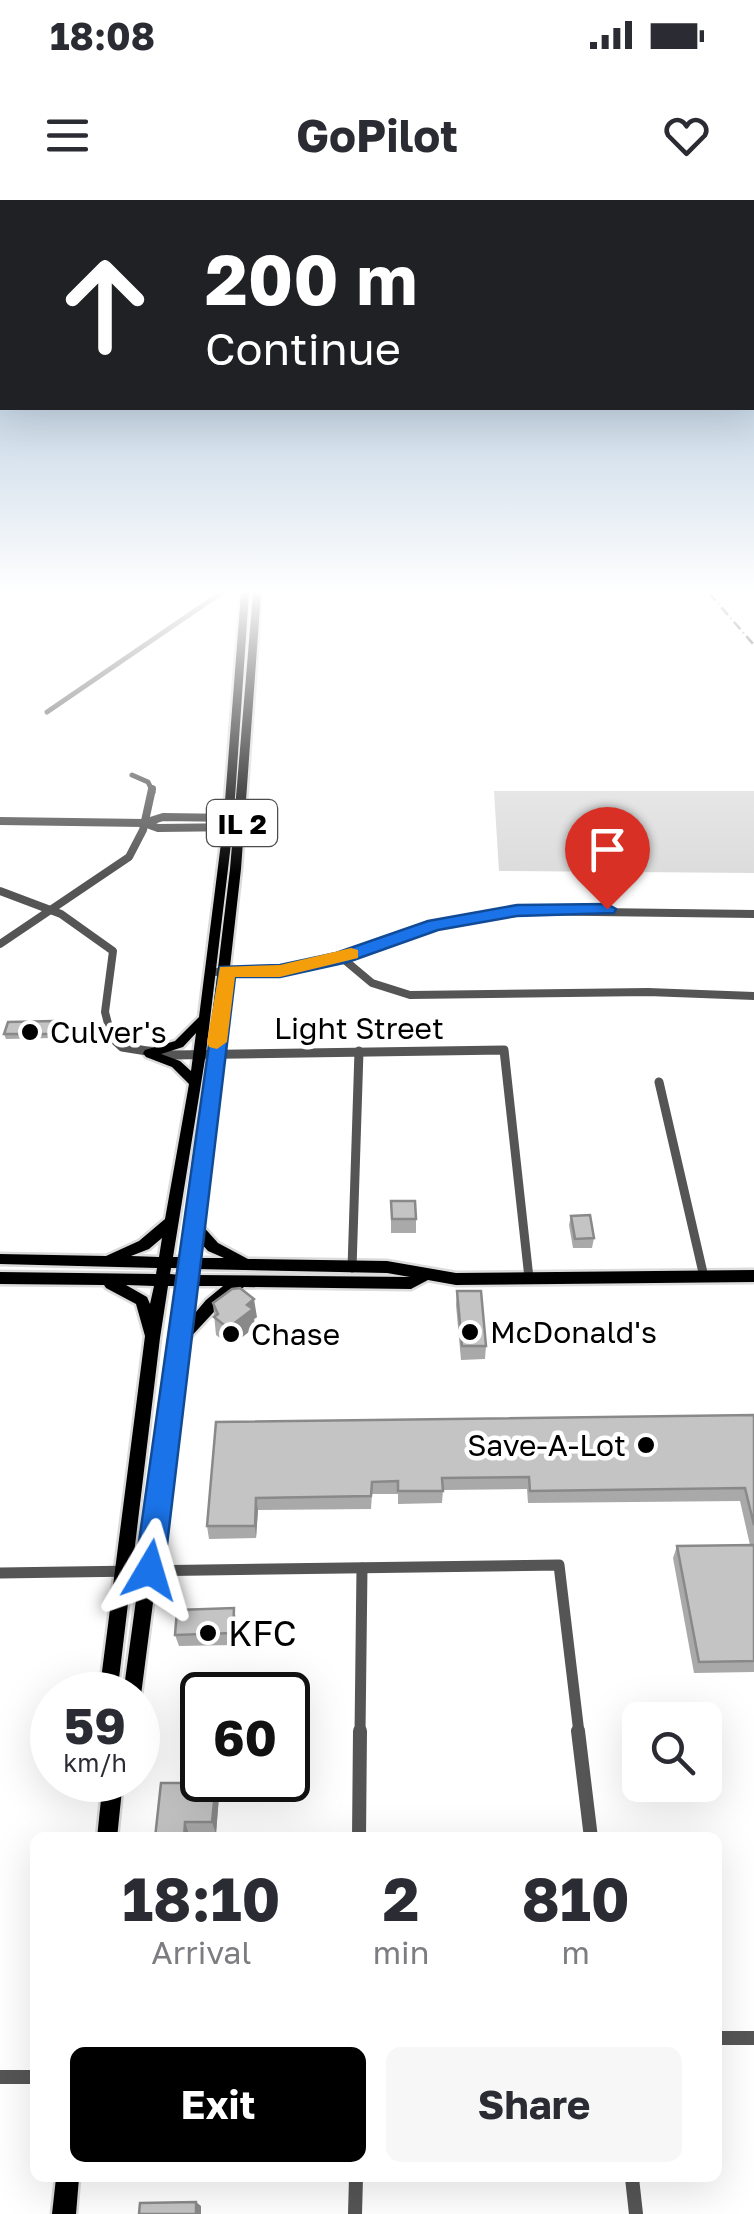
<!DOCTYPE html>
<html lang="en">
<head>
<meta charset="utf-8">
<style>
  body { margin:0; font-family:"Golos Text",sans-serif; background:#f7f7f7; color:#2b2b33; height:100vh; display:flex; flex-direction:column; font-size:38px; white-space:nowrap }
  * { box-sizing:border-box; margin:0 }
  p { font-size:32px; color:#7c7c81 }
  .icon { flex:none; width:55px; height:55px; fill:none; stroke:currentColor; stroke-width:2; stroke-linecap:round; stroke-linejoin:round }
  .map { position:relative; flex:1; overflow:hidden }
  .details { position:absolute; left:30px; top:1632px; width:692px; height:350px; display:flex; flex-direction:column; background:#fff; border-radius:15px; box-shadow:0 10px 40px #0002 }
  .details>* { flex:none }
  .banner { position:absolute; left:0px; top:0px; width:755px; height:210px; box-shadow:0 10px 40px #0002; background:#202124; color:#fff; overflow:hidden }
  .controls { position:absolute; left:622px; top:1502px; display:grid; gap:20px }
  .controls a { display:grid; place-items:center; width:100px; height:100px; border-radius:15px; background:#fff; box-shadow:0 10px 40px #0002; font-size:50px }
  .speed { position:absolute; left:30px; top:1472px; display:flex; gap:20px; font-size:50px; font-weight:700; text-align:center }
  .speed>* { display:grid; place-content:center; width:130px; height:130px; border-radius:50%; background:#fff; box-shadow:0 10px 40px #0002; line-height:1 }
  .speed small { font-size:25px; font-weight:400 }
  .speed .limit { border:5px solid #111; border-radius:15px; background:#fff; color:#111 }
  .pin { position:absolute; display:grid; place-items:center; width:85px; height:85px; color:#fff; margin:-102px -42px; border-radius:50% 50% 50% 0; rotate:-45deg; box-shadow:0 0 10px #0007 }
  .pin .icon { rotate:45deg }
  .me { position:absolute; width:110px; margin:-55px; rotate:7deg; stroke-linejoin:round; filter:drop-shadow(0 0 8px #0008) }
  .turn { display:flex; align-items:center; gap:35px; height:210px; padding:0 40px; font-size:45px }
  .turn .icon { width:130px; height:130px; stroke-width:2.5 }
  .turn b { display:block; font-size:70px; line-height:85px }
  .eta { display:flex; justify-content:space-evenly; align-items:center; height:170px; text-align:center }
  .eta b { font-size:60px; font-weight:700; line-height:70px }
  .cta { display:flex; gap:20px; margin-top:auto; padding:20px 40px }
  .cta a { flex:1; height:115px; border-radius:15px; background:#000; color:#fff; font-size:40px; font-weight:700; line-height:115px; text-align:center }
  .cta a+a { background:#f7f7f7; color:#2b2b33 }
  .status { display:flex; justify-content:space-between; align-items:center; height:70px; padding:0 50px; background:#fff; direction:ltr }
  .status svg { height:28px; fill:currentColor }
  header { display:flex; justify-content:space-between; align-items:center; height:130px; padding:0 40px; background:#fff; font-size:45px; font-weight:700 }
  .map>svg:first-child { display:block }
</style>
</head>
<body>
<div class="status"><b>18:08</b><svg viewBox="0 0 49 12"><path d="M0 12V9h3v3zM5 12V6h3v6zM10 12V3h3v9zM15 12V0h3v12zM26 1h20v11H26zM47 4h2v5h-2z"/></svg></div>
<header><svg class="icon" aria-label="menu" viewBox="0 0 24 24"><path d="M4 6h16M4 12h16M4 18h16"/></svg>GoPilot<svg class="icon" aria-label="heart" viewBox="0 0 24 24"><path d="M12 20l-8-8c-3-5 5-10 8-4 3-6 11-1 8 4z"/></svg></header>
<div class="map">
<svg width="754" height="2014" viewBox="0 0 754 2014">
  <rect width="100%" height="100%" fill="#fff"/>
  <path fill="#dcdcdc" d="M494,591H754V673L499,671Z"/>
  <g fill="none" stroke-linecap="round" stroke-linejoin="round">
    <defs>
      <g id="primary">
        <path d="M241,393H249L233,627L206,853L173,1057H183L230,669L253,393H261L241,669L201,1024L218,1043L248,1059L387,1061L456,1073L754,1070V1082L456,1085L428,1080L411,1089L244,1087L224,1101L187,1141L141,1495L138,1502V1495H123L171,1144L169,1140L173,1135L179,1086H168L160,1138L117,1495H99L145,1136L136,1104L106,1088L104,1085L0,1084V1072L156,1074L157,1068L0,1064V1054L106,1056L139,1041L165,1019L189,884L172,867L146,857L143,853L145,850L175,841L199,817L223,627ZM196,833L191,871L180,861L161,854L183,847ZM162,1038L159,1057L131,1056L149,1049ZM199,1041L208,1051L224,1058H197ZM171,1068H182L181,1075L170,1074ZM196,1069L387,1073L410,1077L195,1075ZM126,1085L154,1086L150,1104L147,1097ZM194,1086H223L206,1100L190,1119Z"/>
        <path d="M103,1580H123L117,1638H97Z"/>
        <path d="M56,1978H79L76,2014H52Z"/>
      </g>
    </defs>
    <use href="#primary" stroke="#dbdbdb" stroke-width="5"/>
    <g stroke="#555" stroke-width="5">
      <path d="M47,512L221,393"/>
      <path d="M132,575L148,582L153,592"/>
    </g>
    <g stroke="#555" stroke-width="8">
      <path d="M0,621L144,623L163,617L235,618"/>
      <path d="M147,624L158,628L242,627"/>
      <path d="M0,691L61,714L113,751L105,812L112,839"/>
      <path d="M0,744L129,657L143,630L152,589"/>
      <path d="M341,757L372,783L410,795L648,792L754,796"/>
      <path d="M209,772L280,771L341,757L435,725L517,711L754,714"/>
    </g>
    <g stroke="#555" stroke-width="9">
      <path d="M110,836L122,847L172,855L504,850L529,1078"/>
      <path d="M659,882L704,1077"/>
      <path d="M352,1068L359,851"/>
    </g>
    <g stroke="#555" stroke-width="11">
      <path d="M0,1373L559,1365L579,1533"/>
      <path d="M360,1533L362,1368"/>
    </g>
    <g stroke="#555" stroke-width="14">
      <path d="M578,1531L591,1638"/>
      <path d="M359,1638L360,1531"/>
      <path d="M718,1838H754"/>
      <path d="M0,1877H35"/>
      <path d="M632,1978L636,2014"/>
      <path d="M355,2014L356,1978"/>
    </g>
    <use href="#primary" fill="#000" fill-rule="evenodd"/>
    <path stroke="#000" stroke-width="2.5" stroke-dasharray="10 4 1 4" stroke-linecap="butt" d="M709,393L754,445"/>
  </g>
  <g fill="#a9a9a9">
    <path d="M53,821L54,826L51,838L6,839L4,834Z"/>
    <path d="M391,1001L416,1019V1033H391Z"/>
    <path d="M571,1016L594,1038L592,1048H573L569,1025Z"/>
    <path d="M457,1091L486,1146L485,1159L461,1160L456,1105Z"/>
    <path d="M213,1103L257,1117L254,1119L255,1127L231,1146L216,1135Z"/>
    <path d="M754,1215V1472L694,1473L673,1358L677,1346L750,1345L740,1301L528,1303L527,1289L443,1290L442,1303L398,1304V1294H372L371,1309L258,1310L256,1338L209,1339L207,1326L216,1222Z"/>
    <path d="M236,1420L235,1445L179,1446L175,1435Z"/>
    <path d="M219,1596L216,1634H189V1638H155Z"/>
  </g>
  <g fill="#898989">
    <path d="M254,1099L257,1117L254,1119L255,1127L231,1146L228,1128L247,1105Z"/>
    <path d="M256,1298L258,1310L256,1338L255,1326Z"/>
    <path d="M234,1408L236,1420L235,1445L233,1433Z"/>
    <path d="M216,1583L219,1596L216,1634L212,1622Z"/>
    <path d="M185,1622L189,1634V1638H184Z"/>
    <path d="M196,2002L201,2006V2014H196Z"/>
  </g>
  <g fill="#c4c4c4" stroke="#898989" stroke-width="2.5">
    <path d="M53,821L50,834H4L8,822Z"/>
    <path d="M391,1001H415L416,1019H392Z"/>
    <path d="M590,1015L594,1038L575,1039L571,1016Z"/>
    <path d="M240,1088L254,1099L247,1105L253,1109L228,1128L214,1117L218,1114L213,1103L232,1089Z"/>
    <path d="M457,1091H481L486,1146H462Z"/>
    <path d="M754,1215V1325L745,1288L530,1291L529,1277L442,1278L443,1291H398V1281L372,1282L371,1296L256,1298L255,1326H207L216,1222Z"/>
    <path d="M754,1345V1461L699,1462L677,1346Z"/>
    <path d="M234,1408L233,1433L175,1435L177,1410Z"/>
    <path d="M161,1583H216L212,1622H185L184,1638H155Z"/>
    <path d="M196,2002V2014H139L140,2003Z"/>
  </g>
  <linearGradient id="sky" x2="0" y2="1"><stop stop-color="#8cadcc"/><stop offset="0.58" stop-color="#fff"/><stop offset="1" stop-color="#fff" stop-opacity="0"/></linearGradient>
  <rect width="754" height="675" fill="url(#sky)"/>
  <path fill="#1a73e8" stroke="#114b97" stroke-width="2.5" d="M607,704L616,709L614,713L517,716L438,730L348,762L280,777H235L164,1370L160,1380L150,1384L139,1380L135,1370L220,767L280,765L336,753L428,721L517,705Z"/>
  <path fill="#f59e0b" d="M351,748L358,750V758L280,777H235L227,842L217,849L209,847L207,842L220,767L280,765Z"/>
  <g fill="#000" stroke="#fff" stroke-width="4">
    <circle cx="30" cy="832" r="10"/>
    <circle cx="470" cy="1132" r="10"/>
    <circle cx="231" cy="1134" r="10"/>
    <circle cx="646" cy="1245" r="10"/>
    <circle cx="208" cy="1433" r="10"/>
  </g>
  <g text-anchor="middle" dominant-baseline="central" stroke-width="9" stroke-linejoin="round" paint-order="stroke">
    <rect fill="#fff" stroke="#4c4c4c" stroke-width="2.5" x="207" y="600" width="70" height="46" rx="8"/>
    <g font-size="28" font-weight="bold" fill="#000">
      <text x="242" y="623">IL 2</text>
    </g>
    <g font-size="30" fill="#000" stroke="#fff">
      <text x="359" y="828">Light Street</text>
    </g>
    <g font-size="30" fill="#000" stroke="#fff" text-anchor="start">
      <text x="50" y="832">Culver's</text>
      <text x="490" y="1132">McDonald's</text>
      <text x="251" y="1134">Chase</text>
      <text x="626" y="1245" text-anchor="end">Save-A-Lot</text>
    </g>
    <g font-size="35" fill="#000" stroke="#fff" text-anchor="start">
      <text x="228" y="1433">KFC</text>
    </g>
  </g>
</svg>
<div class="controls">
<a><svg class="icon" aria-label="search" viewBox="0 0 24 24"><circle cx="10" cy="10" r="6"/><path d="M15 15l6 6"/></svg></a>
</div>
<div class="speed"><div>59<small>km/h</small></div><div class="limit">60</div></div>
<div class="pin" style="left:607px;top:709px;background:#d93025"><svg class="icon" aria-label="arrive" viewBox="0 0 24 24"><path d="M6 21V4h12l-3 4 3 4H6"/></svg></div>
<svg class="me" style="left:150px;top:1370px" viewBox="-20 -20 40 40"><path d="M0-17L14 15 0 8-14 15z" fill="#1a73e8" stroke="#fff" stroke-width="4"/></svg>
<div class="banner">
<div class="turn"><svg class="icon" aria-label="ahead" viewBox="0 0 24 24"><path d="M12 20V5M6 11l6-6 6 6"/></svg><div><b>200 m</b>Continue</div></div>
</div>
<section class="details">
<div class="eta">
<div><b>18:10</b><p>Arrival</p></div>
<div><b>2</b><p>min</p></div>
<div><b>810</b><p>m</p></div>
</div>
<div class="cta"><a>Exit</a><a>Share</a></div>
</section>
</div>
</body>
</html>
